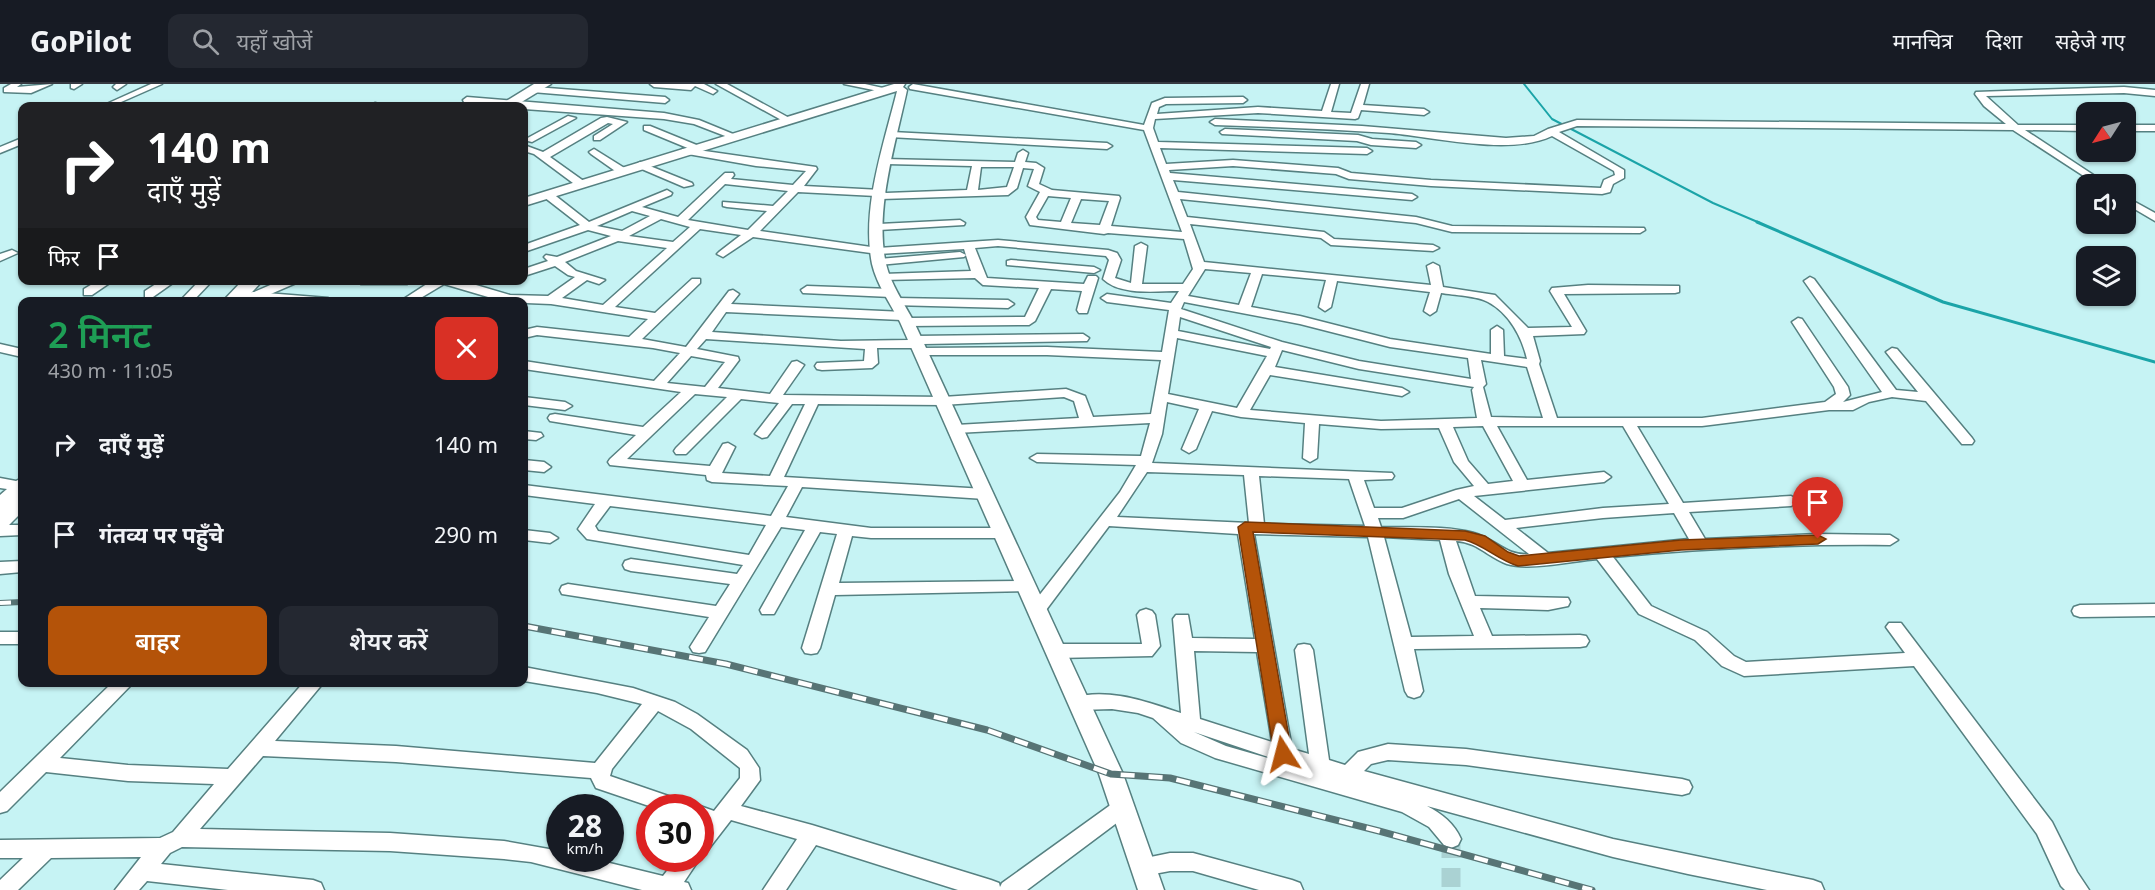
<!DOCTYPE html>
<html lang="hi">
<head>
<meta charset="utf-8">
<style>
  body { margin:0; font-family:"Noto Sans","Noto Sans Devanagari",sans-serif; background:#242831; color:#f1f3f6; height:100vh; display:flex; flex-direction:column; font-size:22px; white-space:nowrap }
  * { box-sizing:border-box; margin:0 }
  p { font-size:20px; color:#9ea1a6 }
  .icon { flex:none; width:33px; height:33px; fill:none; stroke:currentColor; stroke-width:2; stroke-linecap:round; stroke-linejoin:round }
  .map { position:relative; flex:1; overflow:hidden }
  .panel { position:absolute; left:18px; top:213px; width:510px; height:390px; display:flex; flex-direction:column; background:#171b24; border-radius:12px; box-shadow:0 2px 4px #0004 }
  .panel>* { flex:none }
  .guide { position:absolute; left:18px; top:18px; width:510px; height:183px; border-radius:12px; box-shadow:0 2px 4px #0004; background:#202124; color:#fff; overflow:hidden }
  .needle { width:39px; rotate:234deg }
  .buttons { position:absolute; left:2076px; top:18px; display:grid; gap:12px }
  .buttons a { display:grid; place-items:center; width:60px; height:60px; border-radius:12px; background:#171b24; box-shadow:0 2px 4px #0004; font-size:30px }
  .speed { position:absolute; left:546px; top:710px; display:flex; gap:12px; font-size:30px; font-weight:700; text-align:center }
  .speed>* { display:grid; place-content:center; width:78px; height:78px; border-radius:50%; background:#171b24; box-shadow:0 2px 4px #0004; line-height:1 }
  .speed small { font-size:15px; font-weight:400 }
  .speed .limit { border:9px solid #d22; background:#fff; color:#111 }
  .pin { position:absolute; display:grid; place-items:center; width:51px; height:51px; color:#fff; margin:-62px -26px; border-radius:50% 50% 50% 0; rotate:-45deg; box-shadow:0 0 6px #0007 }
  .pin .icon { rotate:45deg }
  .me { position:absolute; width:66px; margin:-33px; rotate:351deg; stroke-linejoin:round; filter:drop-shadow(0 0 4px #0008) }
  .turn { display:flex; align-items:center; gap:21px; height:126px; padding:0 30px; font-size:27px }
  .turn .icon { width:78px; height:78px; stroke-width:2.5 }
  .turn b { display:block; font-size:42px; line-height:51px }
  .then { display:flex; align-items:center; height:57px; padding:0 30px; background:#0003; gap:12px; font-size:22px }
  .round { display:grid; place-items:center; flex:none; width:63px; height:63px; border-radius:12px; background:#242831 }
  .headline { display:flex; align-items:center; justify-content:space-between; height:102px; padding:0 30px }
  h1 { font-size:36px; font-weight:600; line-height:45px; color:#1e9e55 }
  .cta { display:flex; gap:12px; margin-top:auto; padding:12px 30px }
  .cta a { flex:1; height:69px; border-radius:12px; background:#b45309; color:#fff; font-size:24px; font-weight:600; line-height:69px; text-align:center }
  .cta a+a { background:#242831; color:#f1f3f6 }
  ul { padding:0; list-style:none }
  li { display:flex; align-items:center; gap:18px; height:90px; padding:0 30px }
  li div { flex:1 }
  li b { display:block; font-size:22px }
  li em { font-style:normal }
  header { display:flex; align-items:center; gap:36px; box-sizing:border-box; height:84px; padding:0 30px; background:#171b24; border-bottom:2px solid #363941 }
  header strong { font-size:28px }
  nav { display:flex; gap:33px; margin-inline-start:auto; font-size:21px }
  .search { width:420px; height:54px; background:#242831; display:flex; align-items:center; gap:15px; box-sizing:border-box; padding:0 21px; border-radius:12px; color:#9ea1a6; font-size:22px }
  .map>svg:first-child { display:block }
</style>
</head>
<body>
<header>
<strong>GoPilot</strong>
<div class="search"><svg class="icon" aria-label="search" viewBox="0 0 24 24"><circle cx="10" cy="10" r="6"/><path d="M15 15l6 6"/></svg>यहाँ खोजें</div>
<nav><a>मानचित्र</a><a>दिशा</a><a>सहेजे गए</a></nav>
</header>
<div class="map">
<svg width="2155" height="806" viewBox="0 0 2155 806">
  <rect width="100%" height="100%" fill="#c6f3f4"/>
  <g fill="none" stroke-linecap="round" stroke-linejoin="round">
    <path stroke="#1ba4a8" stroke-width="2" d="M1524,0L1552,35L1713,119L1760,139"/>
    <path stroke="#1ba4a8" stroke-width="3" d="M1757,138L1943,218L2155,278"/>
    <path stroke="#aad2d3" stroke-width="19" stroke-dasharray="19 10" stroke-linecap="butt" d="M1451,755V806"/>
    <defs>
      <g id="minor">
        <path d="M11,0H21L17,3L52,0L31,9L4,8V4Z"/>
        <path d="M71,0H82L74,5L71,4Z"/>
        <path d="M116,0H126L117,6L113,3Z"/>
        <path d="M151,0H162L112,22H102Z"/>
        <path d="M650,0H704L717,7L713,10L695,2L691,6L654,3Z"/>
        <path d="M716,0H727L793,36L785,38Z"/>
        <path d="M844,0H865L892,6L888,9Z"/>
        <path d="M913,0L1144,41L1152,19L1165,14L1243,13L1247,16L1243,19L1166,20L1159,23L1157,30L1258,23L1322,27L1331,0H1339L1331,28L1351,29L1361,0H1369L1363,21L1424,25L1429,28L1424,31L1361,26L1358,34L1355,35L1258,29L1155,35L1153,44L1158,58L1367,64L1372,67L1367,70L1160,64L1166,80L1233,76L1338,84L1351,89L1431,96L1601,104L1604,96L1615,91L1614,87L1552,52C1510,72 1435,53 1389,49C1331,45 1273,43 1215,41L1210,38L1215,35L1362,42L1506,54L1534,52L1548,45L1577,36L2006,40L1984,22L1975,10L1976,8L2124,3L2155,6V12L2124,9L1986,12L2018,41H2086V47L2025,46L2107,100H2096L2013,46L1577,42L1559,48L1624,86V94L1613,100L1610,108L1602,110L1431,102L1349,95L1336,90L1233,82L1169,86L1170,89L1412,110L1417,113L1412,116L1173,96L1178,108L1416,133L1452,142L1644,144L1645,146L1640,149L1452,148L1416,139L1180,115L1187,133L1324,148L1334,155L1433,161L1439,164L1433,167L1331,161L1321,154L1190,140L1204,178L1431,201L1427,182L1433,179L1439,182L1443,203L1495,211L1528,244L1572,243L1550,207L1552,204L1588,201L1679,202V208L1675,209L1564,210L1586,247L1584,250L1533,252L1540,277L1539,280L1557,334H1702L1825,318L1836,310L1834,303L1792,238L1798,234L1802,235L1848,303L1850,311L1843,318L1882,308L1804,197L1810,193L1814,195L1896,306L1918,308L1886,268L1892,264L1897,265L1972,354L1974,357L1972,360H1962L1926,317L1892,313L1869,318L1853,326H1829L1702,342H1637L1683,419L1791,412L1799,417L1791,422L1689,428L1705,455L1818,450L1890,451L1898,456L1890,461C1797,460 1705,464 1613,473L1651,522L1707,548L1734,572L1746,578L1905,569L1886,543L1889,539H1901L2052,738L2077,788L2089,806H2065L2061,802L2037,750L1914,582L1744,592L1722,582L1695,556L1639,530L1597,475C1572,477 1530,487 1507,480C1488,473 1477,458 1456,457L1475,512L1568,514L1570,518L1568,522L1548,526L1480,524L1492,552L1580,551L1586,552L1589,557L1586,562L1580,563L1414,565L1423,607L1420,612L1414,614L1408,612L1405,607L1368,453L1254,450L1292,665L1309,670L1295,566L1298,561L1304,560L1310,561L1313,566L1329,676L1345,681L1358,668L1388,660L1466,665L1682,695L1689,697L1692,703L1689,709L1682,711L1466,681L1388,676L1371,680L1364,687L1613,755L1813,796L1821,799L1824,806H1767L1688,790L1613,773L1427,722C1442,730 1454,739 1461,755L1458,761L1451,764L1444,761L1429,743L1402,728L1215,674L1181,659L1153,634L1138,629L1112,625L1079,626L1072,624L1070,619L1072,614C1108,603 1147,618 1181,629L1173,535L1176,531H1188L1192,554L1255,555L1238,450L1109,442L1043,530H1031L1029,526L1031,522L1120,408L1136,381L1037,378L1030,374L1037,370L1141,372L1150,339L956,349L949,345L956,341L1079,334L1074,317L1064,313L943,321L818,320L784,393L985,405L993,410L985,415L802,403L786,433L871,444H1003L1011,449L1003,454H871L852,452L839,499L1027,497L1033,499L1035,503L1033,507L835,511L820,564L817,569L811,570L805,569L802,564L837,450L820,448L774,530H762L760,526L805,446L781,443L705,568L699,569L693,568L690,563L709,533L562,510L560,506L562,502L568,500L716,522L730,500L631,487L625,485L623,481L625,477L631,475L737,490L743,481L587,455L578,445L595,420L524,411V401L771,432L788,402L712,398L707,396L706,391L610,381L608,378L610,375L636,351L550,337L548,334L550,331L555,330L643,343L681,308L524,285V277L654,297L680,269L653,264L537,251L524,254V246L537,243L629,253L648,235L551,220L505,218L444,200L414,218H399L433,196H459L510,211L548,212L575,193L568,191L555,182L524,192V185L548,177L544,173L546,171L557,173L611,152L588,146L524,168V161L580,141L544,113V109H552L589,138L667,106L672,109L671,111L642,123L678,133L725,89H733L734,91L731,95L793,101L806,87L756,82L682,69V65H690L644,46V42H650L699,62L701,64L698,66L816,83L817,85L804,102L881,106L886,109L967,106L972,82L887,80L884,79V75L1015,78L1018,69L1023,66L1028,69L1025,78L1036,79L1044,84L1039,100L1052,106L1119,112L1120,114L1111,142L1182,148L1144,46L910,5L909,3ZM981,83H1014L1007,103L978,106ZM1023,84L1034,85L1028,102L1040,108L1026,133L1030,141L1104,150L1108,149L1184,155L1193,185L1183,200H1142L1147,162L1141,159L1135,162L1131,199L1115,194L1121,176L1117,169L1108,166L998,156L878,164L760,147L798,108L876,112L881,115L1008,111L1017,104ZM725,100L788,107L773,122L723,118V122L727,123L767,127L748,146L688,136ZM1048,112L1071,114L1061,138L1038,136L1036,133ZM1081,115L1109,117L1100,141L1071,139ZM632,127L650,132L622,147L597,142ZM661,135L690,143L673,158L629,152ZM700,145L741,151L719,168L717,170L723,173L753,153L878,170L964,165L971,187L883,190L877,193L883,196L975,194L983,201L1039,204L1025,233L909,234L908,229L904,228L731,220L739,210L733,206L729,207L686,263L642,255L700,199V195H692L655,229L615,223ZM618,157L667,164L603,221L562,214L587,196L599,200L605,196L576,187L565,178ZM998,162L1106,172L1109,176L1103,195C1120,212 1157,207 1179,207L1171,219L1107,210L1101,214L1107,218L1169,226L1162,268L1047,263L921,264L916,265L915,268L916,271H1047L1161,276L1151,330L1093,333L1085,312L1066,305L943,313L783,311L804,281L797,277L792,278L770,310L718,304L739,276L738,273L697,265L706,255L865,265L864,277L817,279L815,282L817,285L822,286L872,284L878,279L877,264H917L923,260L1087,257L1089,254L1083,250L915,252L909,256L841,257L712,248L726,228L902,236L903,241L907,242L1029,241L1035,237L1051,205L1082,207L1077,226L1079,229H1087L1098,194L1096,192H1088L1084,200L987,194L975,164ZM1205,185L1251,189L1239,221L1188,212ZM1262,190L1326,196L1319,223L1325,227L1331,223L1337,197L1430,208L1424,227L1430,231L1436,227L1441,209C1453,211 1478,212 1488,218C1509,229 1522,253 1527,275L1504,272L1503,246L1497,242L1491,246V270L1390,255L1300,232L1251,223ZM1184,218L1300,240L1390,263L1468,274L1471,295L1359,277L1282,258L1181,225ZM1180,233L1271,263L1270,265L1178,247ZM1177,254L1267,272L1237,324L1168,310ZM1282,266L1359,285L1474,303L1472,306L1477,334L1381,337L1250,326L1270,291L1402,312L1409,308L1402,304L1275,283ZM691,272L725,278L705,303L667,299ZM1481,276L1527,283L1543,334L1491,333L1483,303L1486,300ZM695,310L727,313L676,364L674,367L676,370H686L741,315L779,319L755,350L762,354L767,353L792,320H805L770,392L722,389L735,363L728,359L723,360L710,382L627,375ZM1167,318L1199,325L1182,365L1189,369L1196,365L1212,327L1241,333L1305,339L1303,374L1310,378L1317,374L1319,340L1381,345L1439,344L1454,378L1474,402L1456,406L1402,424H1374L1364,396L1392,395L1394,392L1392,389L1152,379L1162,350ZM1483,342L1513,397L1488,400L1468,377L1453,343ZM1497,342H1623L1669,420L1603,424L1505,436L1474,412L1604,398L1611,393L1604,388L1527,396ZM1147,388L1244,391L1249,439L1117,433ZM1259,392L1349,395L1365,442L1264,440ZM1459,415L1529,470C1507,473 1494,454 1474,449C1445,441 1411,444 1381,443L1378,434H1403ZM610,422L766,441L749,471L598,447L595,442ZM1674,429L1689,455L1548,469L1516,444L1603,434ZM1384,453L1440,456L1449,490L1474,552L1411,553ZM1194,567L1257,568L1272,658L1200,635ZM1194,648L1283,678L1296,682L1226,662Z"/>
        <path d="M535,3L665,13L669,16L665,19L532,8V4Z"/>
        <path d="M467,13L664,29L699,36L738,52L733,55L694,40L664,35L524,25V22L464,18L463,16Z"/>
        <path d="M375,19L387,22H371Z"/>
        <path d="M568,32L576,34L532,58L524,56Z"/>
        <path d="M607,33L627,38L600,56H594V52L613,40L608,39L550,73L585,98V102H577L534,70L524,67V61L543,68L601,34Z"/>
        <rect x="2126" y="41" width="29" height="6"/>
        <path d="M1225,45L1358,51L1372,55L1416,58L1421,61L1416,64L1371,61L1357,57L1222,50L1220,48Z"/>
        <path d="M892,48L1107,59L1112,62L1107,65L889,53L887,51Z"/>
        <path d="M22,54V60L0,69V63Z"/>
        <path d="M594,65L626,85V89H618L591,70L589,68Z"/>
        <path d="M640,78L692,99L693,101L684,103L637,83L635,81Z"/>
        <path d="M2126,113L2155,129V137L2126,120Z"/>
        <path d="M960,136L965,139L964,141L879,146L874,143L879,140Z"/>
        <path d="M12,166L18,169L0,177V170Z"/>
        <path d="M960,168L966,171L964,173L879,181L873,178L879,175Z"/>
        <path d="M1011,176L1094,183L1100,186L1094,189L1007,181V177Z"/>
        <path d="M99,196H114L92,211H84V205Z"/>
        <path d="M162,196H177L153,213H145V207Z"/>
        <path d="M200,196H213L192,218H179Z"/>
        <path d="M355,196H413L407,200H361Z"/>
        <path d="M807,202L891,205L897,209L891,213L803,209L801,206Z"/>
        <path d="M253,208L328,214L334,218H277L249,215V209Z"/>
        <path d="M896,214L1008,216L1014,220L1008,224L892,221V215Z"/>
        <path d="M0,260L22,265V273L0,268Z"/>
        <path d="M524,313L565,318L572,322L565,326L524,321Z"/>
        <path d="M524,347L541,349L543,352L536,356L524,355Z"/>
        <path d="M524,376L544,378L551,383L544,388L524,386Z"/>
        <path d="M0,394L16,397L22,394V407L5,422L0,424V411L7,405L0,404Z"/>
        <path d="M22,415V428L9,441H22V451L0,452V432L17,417Z"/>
        <path d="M524,446L550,449L558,454L550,459L524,456Z"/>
        <path d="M22,477V488L0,490V478Z"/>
        <path d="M2155,520V532L2080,533L2074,531L2072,527L2074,523L2080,521Z"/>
        <path d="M1146,525L1152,527L1155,531L1160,562L1152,572L1056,574L1050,572L1047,567L1050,562L1056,560H1142L1137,531L1140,527Z"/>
        <rect x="0" y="548" width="22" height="12"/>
        <path d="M524,583L633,604L675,618L697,630L747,666L759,684L760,696L741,722L812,741L991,796L999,799L1000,803L1002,799L1116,717L1123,715L1130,717L1133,723L1130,729L1027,806H958L816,761L786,806H763L797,755L731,736L707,767L700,770V745L703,741L700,740V723H698L700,722L714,727L740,694V684L691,645L658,627L612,685L610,692L683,717L686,723H652L596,704L591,694L396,678L263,672L200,745L390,749L504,757L560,767V774H589L663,792L677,774H700L684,798L688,799L691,806H642L531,778L504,775L390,767L182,763L170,769L161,780L313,796L321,799L324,806H228L147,797L139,806H115L141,773L51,774L18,806H0V796L23,774H0V756L160,754L173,748L214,700L128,697L46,688L7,727L0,729V708L113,598H134L60,674L128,681L228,685L304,598H324L275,657L396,662L595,679L642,620L597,609L524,597Z"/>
        <path d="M1170,769H1193L1292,796L1300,799L1303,806H1259L1193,787H1170L1143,792L1136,790L1132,783L1136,776Z"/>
      </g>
      <g id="tertiary">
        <path d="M894,0H905L903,3L907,6C896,58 874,127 886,180C891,201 904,219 914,238L1123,690L1164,806H1138L1099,690L900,238C890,219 877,201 872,180C861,124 884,60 897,7L524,122V114Z"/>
        <path d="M282,196H303L252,218H231Z"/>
      </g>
      <g id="primary">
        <path d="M534,0H551L515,22H498Z"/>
        <path d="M243,196H263L243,218H222Z"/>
        <path d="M22,401V422L9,436L0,438V416L13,404Z"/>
      </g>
    </defs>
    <use href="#minor" stroke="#568081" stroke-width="3"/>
    <use href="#tertiary" stroke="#568081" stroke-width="3"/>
    <use href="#primary" stroke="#568081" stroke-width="3"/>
    <use href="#minor" fill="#fff" fill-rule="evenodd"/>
    <use href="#tertiary" fill="#fff" fill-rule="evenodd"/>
    <use href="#primary" fill="#fff" fill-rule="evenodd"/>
    <defs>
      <path id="rail-far1" d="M0,519L22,518"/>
      <path id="rail" d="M524,542L726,580L987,646L1111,690L1170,694L1379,747L1592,806"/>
    </defs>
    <use href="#rail-far1" stroke="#577475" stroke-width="6"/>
    <use href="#rail" stroke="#577475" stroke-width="7"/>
    <use href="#rail-far1" stroke="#fff" stroke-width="4" stroke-dasharray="11" stroke-linecap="butt"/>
    <use href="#rail" stroke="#fff" stroke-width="4.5" stroke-dasharray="14" stroke-linecap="butt"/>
  </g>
  <path fill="#b45309" stroke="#753606" stroke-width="1.5" d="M1245,438L1465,447L1485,452L1508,468L1519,472L1681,456L1818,451L1826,455L1818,460L1681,466L1518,482C1498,476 1484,461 1465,456L1253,448L1292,670L1289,675H1277L1274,670L1238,443Z"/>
</svg>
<div class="buttons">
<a><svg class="needle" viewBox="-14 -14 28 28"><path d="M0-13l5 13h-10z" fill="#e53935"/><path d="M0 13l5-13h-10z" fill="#9ea1a6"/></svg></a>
<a><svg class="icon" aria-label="sound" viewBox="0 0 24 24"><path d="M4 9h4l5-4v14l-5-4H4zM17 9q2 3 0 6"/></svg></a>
<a><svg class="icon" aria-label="layers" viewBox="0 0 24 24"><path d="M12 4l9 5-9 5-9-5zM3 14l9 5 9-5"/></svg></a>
</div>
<div class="speed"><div>28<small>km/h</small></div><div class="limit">30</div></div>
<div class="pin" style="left:1818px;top:455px;background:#d93025"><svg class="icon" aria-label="arrive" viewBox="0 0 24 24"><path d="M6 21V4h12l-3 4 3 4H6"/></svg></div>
<svg class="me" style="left:1283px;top:670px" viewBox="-20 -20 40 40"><path d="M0-17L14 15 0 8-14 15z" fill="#b45309" stroke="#fff" stroke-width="4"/></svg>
<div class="guide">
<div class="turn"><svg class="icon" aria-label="right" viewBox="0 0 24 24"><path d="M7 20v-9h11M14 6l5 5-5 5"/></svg><div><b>140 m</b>दाएँ मुड़ें</div></div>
<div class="then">फिर<svg class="icon" aria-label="arrive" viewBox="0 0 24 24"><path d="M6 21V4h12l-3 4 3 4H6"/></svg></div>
</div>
<section class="panel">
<div class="headline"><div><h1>2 मिनट</h1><p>430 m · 11:05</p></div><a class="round" style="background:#d93025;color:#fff"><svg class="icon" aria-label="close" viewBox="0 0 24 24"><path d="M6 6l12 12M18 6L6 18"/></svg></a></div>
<ul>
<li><svg class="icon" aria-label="right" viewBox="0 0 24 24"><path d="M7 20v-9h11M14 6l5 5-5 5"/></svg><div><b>दाएँ मुड़ें</b></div><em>140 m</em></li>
<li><svg class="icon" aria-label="arrive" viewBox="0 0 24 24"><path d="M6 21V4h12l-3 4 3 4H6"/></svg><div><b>गंतव्य पर पहुँचे</b></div><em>290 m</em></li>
</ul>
<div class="cta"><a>बाहर</a><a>शेयर करें</a></div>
</section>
</div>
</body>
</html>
